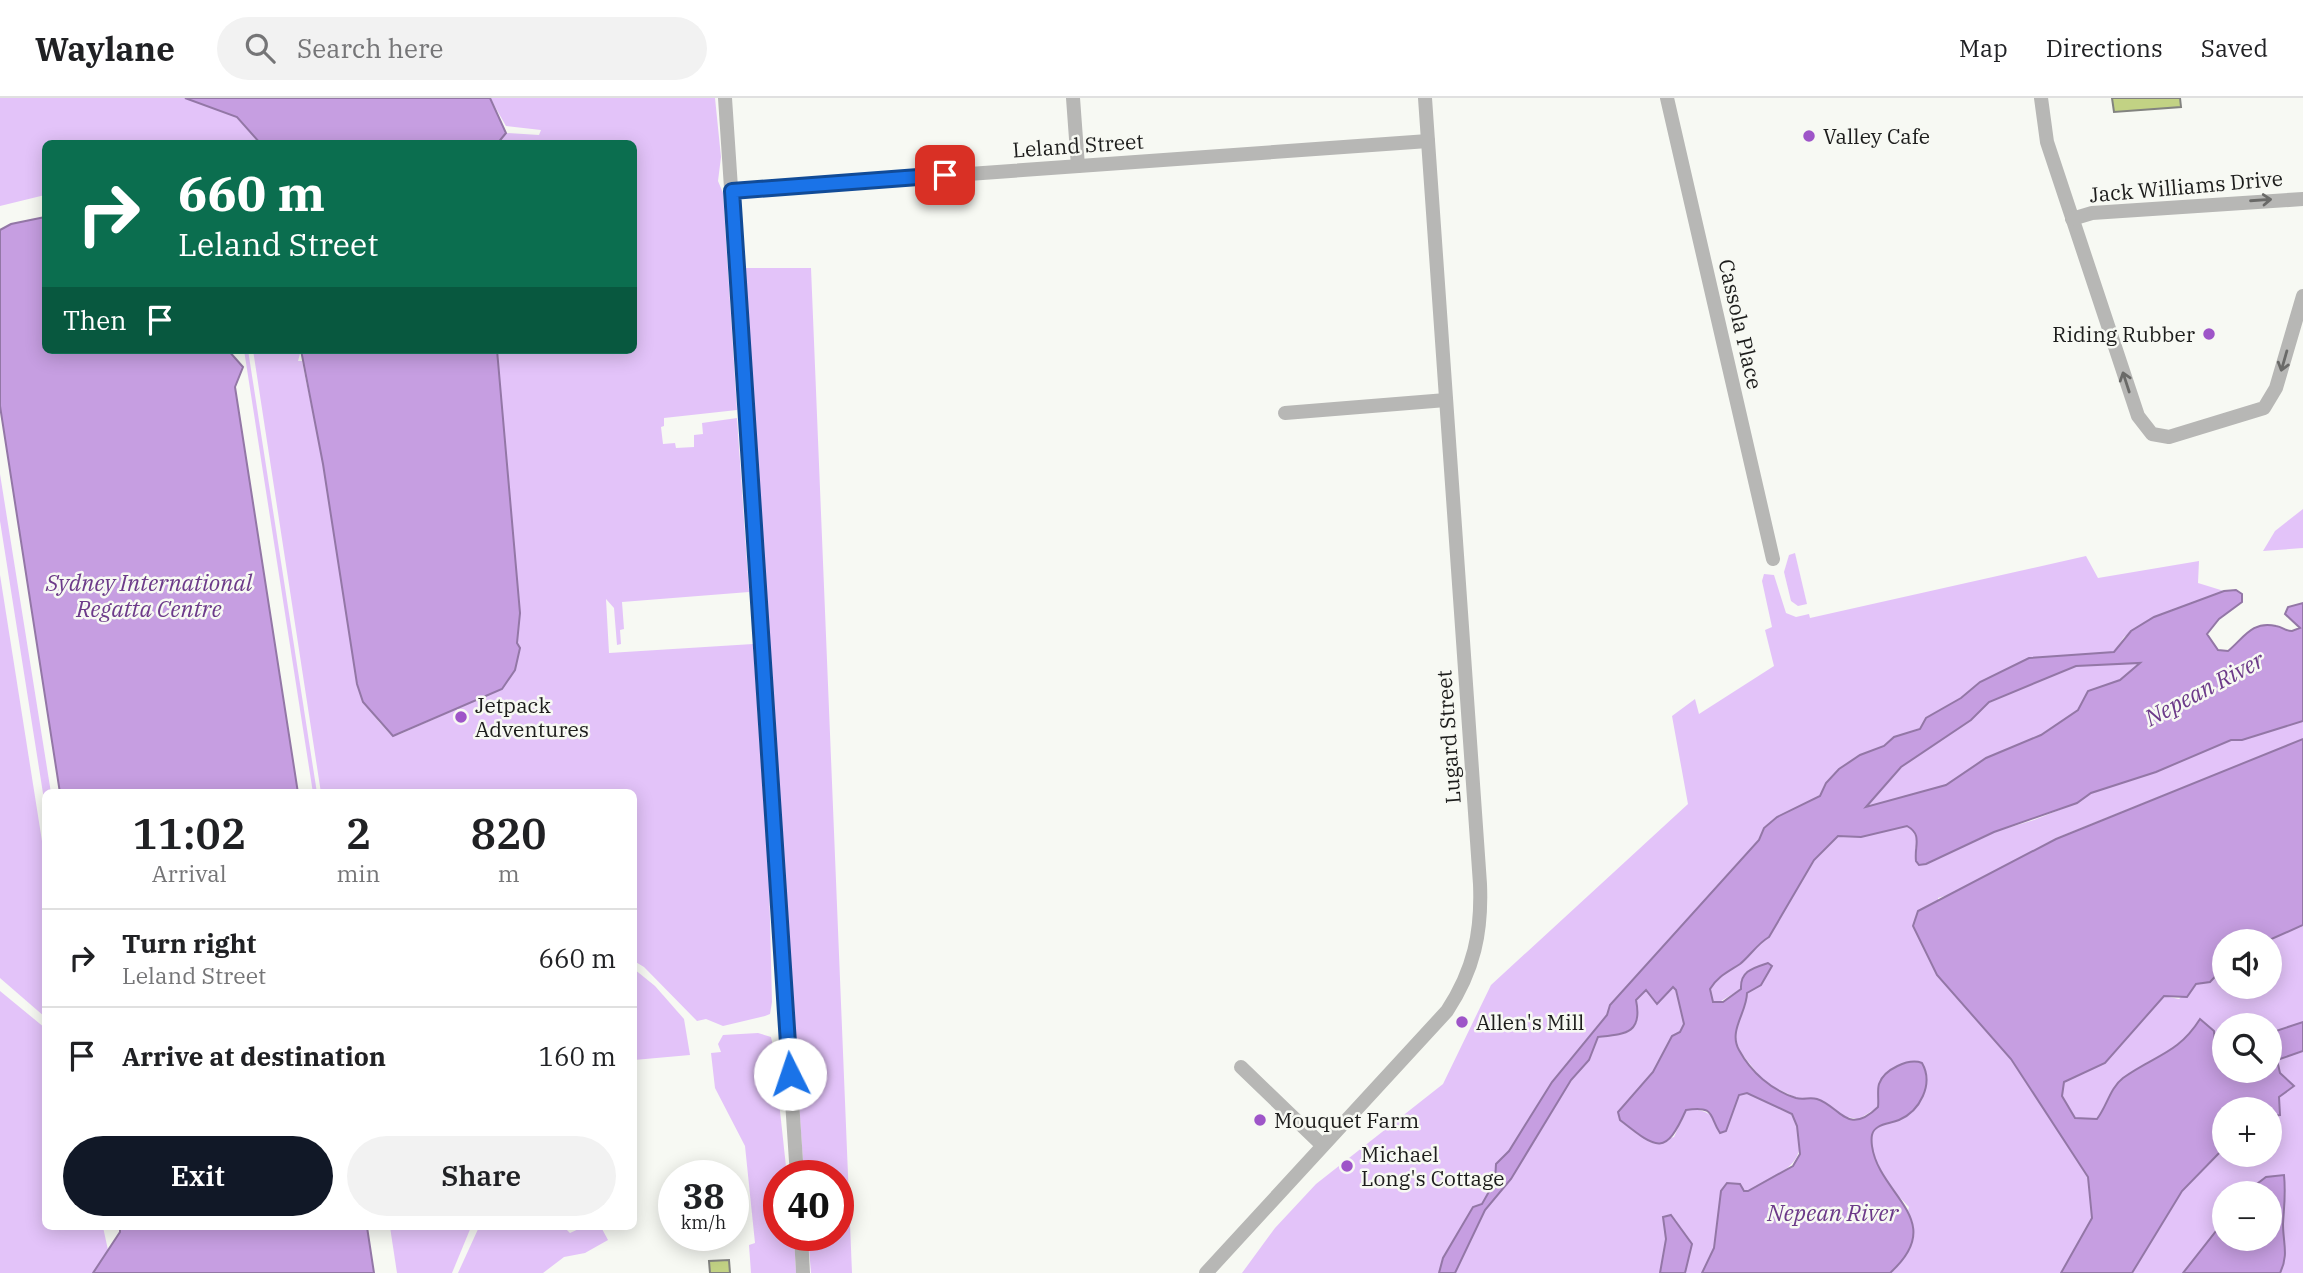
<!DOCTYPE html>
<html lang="en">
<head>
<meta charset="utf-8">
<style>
  body { margin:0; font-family:"IBM Plex Serif",serif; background:#f2f2f2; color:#202124; height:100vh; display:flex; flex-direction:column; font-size:26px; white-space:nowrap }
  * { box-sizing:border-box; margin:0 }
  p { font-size:23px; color:#757577 }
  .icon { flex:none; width:38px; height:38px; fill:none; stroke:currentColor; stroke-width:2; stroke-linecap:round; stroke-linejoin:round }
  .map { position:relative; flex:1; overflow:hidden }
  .side { position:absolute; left:42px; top:691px; width:595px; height:441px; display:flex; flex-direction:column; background:#fff; border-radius:10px; box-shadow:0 4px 18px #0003 }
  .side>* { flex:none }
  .banner { position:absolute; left:42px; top:42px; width:595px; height:214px; border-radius:10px; box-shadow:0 4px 18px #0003; background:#0b6e4f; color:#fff; overflow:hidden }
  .buttons { position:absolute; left:2212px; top:831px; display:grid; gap:14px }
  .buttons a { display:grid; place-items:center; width:70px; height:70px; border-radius:50%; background:#fff; box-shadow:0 4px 18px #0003; font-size:35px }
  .speed { position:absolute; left:658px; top:1062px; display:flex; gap:14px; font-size:35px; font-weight:700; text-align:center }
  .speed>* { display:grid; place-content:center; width:91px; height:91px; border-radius:50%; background:#fff; box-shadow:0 4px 18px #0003; line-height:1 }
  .speed small { font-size:18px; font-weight:400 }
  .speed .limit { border:10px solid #d22; background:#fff; color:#111 }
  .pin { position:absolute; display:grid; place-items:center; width:60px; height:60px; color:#fff; margin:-30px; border-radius:14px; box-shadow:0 4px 10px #0006 }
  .me { position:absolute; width:77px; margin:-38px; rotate:356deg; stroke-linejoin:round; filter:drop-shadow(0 0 5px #0008) }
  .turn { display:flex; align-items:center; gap:24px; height:147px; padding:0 21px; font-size:32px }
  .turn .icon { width:91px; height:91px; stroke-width:2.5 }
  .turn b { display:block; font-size:49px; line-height:60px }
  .then { display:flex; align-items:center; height:66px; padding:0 21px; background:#0003; gap:14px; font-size:26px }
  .eta { display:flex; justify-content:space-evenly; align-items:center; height:119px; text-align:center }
  .eta b { font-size:42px; font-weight:600; line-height:49px }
  .action { display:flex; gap:14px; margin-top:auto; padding:14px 21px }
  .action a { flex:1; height:80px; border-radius:42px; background:#111827; color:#fff; font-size:28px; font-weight:600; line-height:80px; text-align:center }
  .action a+a { background:#f2f2f2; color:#202124 }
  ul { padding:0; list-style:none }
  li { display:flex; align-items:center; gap:21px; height:98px; padding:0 21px; border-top:2px solid #e0e0e0 }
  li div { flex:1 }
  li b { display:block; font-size:26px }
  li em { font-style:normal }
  header { display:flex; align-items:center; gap:42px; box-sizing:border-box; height:98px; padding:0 35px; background:#fff; border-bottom:2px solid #e0e0e0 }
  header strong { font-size:33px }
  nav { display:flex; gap:38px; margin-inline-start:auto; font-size:24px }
  .search { width:490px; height:63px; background:#f2f2f2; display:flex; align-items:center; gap:18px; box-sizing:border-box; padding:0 24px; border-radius:38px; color:#757577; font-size:26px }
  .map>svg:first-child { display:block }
</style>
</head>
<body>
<header>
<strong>Waylane</strong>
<div class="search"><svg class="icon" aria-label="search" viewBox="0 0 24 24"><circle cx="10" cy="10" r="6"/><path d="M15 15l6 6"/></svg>Search here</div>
<nav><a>Map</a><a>Directions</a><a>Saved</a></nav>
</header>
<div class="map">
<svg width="2303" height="1175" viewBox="0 0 2303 1175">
  <rect width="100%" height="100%" fill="#f7f9f3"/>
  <g fill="#e3c3f9">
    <path d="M0,0H185L237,19L260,45L46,46L45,97L0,108Z"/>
    <path d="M490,0H715L721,59L718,83L723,95L737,312L664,320V328L661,329L663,346L675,345L676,350L694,349V337L703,336L702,325L737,320L749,494L622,504L624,531L620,532L621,546L617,547L614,510L606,501L609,555L753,546L769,782L772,904L770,916L765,918L723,928L706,921L697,923L644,869L634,863V695H321L253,252H301L298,263H302L323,366L357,586C364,607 375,620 390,636L398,637L502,591L515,572L520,550L517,545L520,515L497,252H634V46L497,45L506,35L539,37L541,32L506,28Z"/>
    <path d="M741,170H811L852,1175H811L808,1138H838V1078H804Z"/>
    <path d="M244,252H248L317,695H313Z"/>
    <path d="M0,376L51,695H46L45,708L0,423Z"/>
    <path d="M2303,411V450L2263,453L2275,433Z"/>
    <path d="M1795,455L1807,506L1798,508L1791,503L1784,474L1789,457Z"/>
    <path d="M2086,458L2098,480L2199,463L2198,485L2224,493L2154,519L2124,539L2114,554L2029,560L1980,584L1961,600L1926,620L1920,631L1894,639L1884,648L1860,657L1839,671L1826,685L1820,698L1777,719L1764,730L1759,742L1610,907L1607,917L1552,984L1509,1053L1496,1066L1495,1083L1482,1106L1473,1110L1443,1160L1439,1175H1242L1275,1130L1316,1086L1443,986L1491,887L1688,706L1672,618L1695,601L1699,616L1774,568L1765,532L1772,529L1762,483L1764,476L1774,477L1786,515L1796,519L1809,516L1810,520Z"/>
    <path d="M0,477L45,762V919L0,880Z"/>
    <path d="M2141,564L2120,582L2088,593L2078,612L2041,637L1986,660L1946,687L1865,710L1901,669L1971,622L1989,604L2076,568Z"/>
    <path d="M2303,623V641L2056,740L1958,794L1938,800L1937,877L2011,961L2088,1079L2092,1120L2061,1175H1890L1895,1171L1909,1109C1895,1095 1863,1059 1872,1036C1876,1026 1892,1024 1901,1021L1879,986L1878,1009L1859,1021L1839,1018L1816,1000L1799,1001L1765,985L1738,951L1734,939L1747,895L1761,887L1768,865L1745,875L1741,891L1716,906L1713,904L1710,891C1718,878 1728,874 1740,866C1750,858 1757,846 1769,839L1814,761L1838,737L1861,739L1907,728L1914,732L1919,741L1915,751L1994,734L2034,722L2077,705L2091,695L2156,674L2231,642H2242Z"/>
    <path d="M2303,827V924L2270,935V928H2224V944L2215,946L2200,921C2178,956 2154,957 2123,980C2110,990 2107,1008 2097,1021L2074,1020L2062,998L2064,984L2105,965L2164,898L2179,901L2196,886L2210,884L2224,869V889H2270V844L2267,843Z"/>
    <path d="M634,871L655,888L684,921L690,957L634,962Z"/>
    <path d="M1673,889L1676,892L1684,926L1680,934L1672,939L1653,974L1634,995L1620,1023L1652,1045L1674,1039L1686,1012C1707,1009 1712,1019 1726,1033L1738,997L1747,995L1792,1016C1815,1064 1785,1073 1748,1093L1727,1085L1721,1093L1714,1150L1702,1175H1685L1692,1146L1679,1131L1676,1122L1663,1120L1666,1141L1660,1175H1455L1485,1112L1511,1081L1571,982L1589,962L1598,939C1625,937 1644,935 1636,903L1646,891L1653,902Z"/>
    <path d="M0,893L45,930L46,1129H103L108,1152L93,1175H0Z"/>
    <path d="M758,935L771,939L773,948L787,1078H779V1138H794L796,1175H751L749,1147L755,1145L745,1048L715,990L711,955L721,954L718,946L723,937Z"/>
    <path d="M2303,953V1175H2280C2289,1157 2283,1145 2283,1126C2284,1109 2287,1095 2284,1077C2255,1080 2255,1095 2224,1096L2222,1127L2183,1175H2132L2182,1093L2224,1050V1057H2270V1018L2280,1017L2277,961Z"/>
    <path d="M390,1129H471L452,1175H397Z"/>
    <path d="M479,1129H564L570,1135L583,1129H601L608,1142L585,1155L564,1159L543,1175H458Z"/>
  </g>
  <g fill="#c69ee1" stroke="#9377a6" stroke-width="2" fill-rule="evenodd">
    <path d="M185,0H490L506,35L497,46L260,45L237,19Z"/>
    <path d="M45,119L46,252H228L243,269L235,289L298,695H60L0,308V132L11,126Z"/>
    <path d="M301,252H497L520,515L517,545L520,550L515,572L502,591L393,638L363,604L357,586L323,366Z"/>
    <path d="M2236,492L2242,496V504L2219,521L2207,536L2218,552L2228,553C2243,541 2252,522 2276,528C2283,529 2285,533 2292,533L2300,530L2285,516L2288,509L2303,505V623L2242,642H2231L2156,674L2091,695L2077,705L1994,734L1926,766L1919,767L1916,763C1914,748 1923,737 1907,728L1861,739L1838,738L1814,762L1769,839C1757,846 1750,858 1740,866C1728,874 1718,878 1710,891L1713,904H1723L1741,891C1740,873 1753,870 1768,865L1772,868L1761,887L1747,895C1747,914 1728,933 1739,952C1751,974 1771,992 1796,1000C1803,1002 1810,999 1817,1001C1840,1008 1847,1039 1878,1009C1879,1003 1877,992 1879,986C1884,971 1909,960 1922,965C1934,986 1920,1013 1899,1022C1892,1025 1884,1025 1878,1029C1871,1033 1871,1040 1872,1048C1879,1098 1949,1122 1890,1175H1702L1714,1150L1721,1093L1727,1085L1740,1086L1744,1093H1748L1793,1068L1800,1056L1797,1028L1792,1016L1747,995L1739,997L1726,1033L1720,1035C1709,1019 1716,1007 1686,1012C1665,1059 1657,1051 1620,1022L1618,1014L1653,974L1672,938L1680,934L1684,926L1676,892L1673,889L1657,906L1646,892L1636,902C1643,936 1625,936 1598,939L1589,962L1571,982L1511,1081L1485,1112L1455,1175H1439L1443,1160L1473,1109L1482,1106L1495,1083L1496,1066L1509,1053L1552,984L1607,917L1610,907L1759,742L1764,730L1777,719L1820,698L1826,685L1839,671L1860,657L1884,648L1894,639L1920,631L1926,620L1961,600L1980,584L2029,560L2114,554L2131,533L2154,519L2224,493ZM2140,565L2120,582L2088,593L2078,612L2041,637L1986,660L1946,687L1866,709L1901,669L1971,622L1989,604L2076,568Z"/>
    <path d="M2303,641V827L2267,843L2224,844V869L2210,884L2196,886L2187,899L2164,898L2105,965L2064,984L2062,998L2075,1020L2097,1021C2107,1008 2110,990 2123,980C2155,957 2178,956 2200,921L2214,933L2215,946L2224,944V973H2270V935L2303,924V953L2277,962L2280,975L2294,988L2279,999L2280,1017L2270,1018V1012H2224V1050L2182,1093L2132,1175H2061L2092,1120L2088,1079L2011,961L1937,877L1913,828L1918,813L2056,741Z"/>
    <path d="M2284,1077C2286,1096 2284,1108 2283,1126C2283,1145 2289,1157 2280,1175H2183L2224,1123V1141H2270V1096L2245,1095L2266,1079Z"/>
    <path d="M1671,1117L1692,1146L1685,1175H1660L1666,1141L1663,1119Z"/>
    <path d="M120,1129H367L374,1175H93L120,1134Z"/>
  </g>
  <g fill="#c2d284" stroke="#82837f" stroke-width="2">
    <path d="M2112,0H2180L2181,9L2114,14Z"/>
    <path d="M729,1162L730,1175H710L709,1163Z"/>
  </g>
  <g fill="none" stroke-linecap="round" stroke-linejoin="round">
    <g stroke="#b7b7b5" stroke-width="14">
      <path d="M725,0L797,1078"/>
      <path d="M1073,0L1078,68"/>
      <path d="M1667,0L1773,461"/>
      <path d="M2041,0L2047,44L2138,318L2152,336L2169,339L2264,310L2276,290L2303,198"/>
      <path d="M732,93L1428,43"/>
      <path d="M2072,121L2092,115L2303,101"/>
      <path d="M1285,315L1446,302"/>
      <path d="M1241,969L1322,1047"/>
      <path d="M801,1138L803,1175"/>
      <path d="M1206,1175L1447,913C1474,872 1482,834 1480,786L1425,0"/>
    </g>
  </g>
  <defs><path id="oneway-shaft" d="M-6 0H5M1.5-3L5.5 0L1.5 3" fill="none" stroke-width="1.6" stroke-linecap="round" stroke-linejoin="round" transform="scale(1.75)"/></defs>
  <g stroke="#6a6a68">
    <use href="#oneway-shaft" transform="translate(2261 102) rotate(-4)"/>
    <use href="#oneway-shaft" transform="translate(2284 263) rotate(106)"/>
    <use href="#oneway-shaft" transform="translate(2126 284) rotate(-108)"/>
  </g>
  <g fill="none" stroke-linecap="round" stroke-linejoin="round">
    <defs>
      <path id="route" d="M790,976L732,93L945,77"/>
    </defs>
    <use href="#route" stroke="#114b97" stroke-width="18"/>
    <use href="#route" stroke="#1a73e8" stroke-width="12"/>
  </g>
  <g fill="#9e55c8" stroke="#f7f9f3" stroke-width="2.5">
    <circle cx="1809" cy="38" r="7"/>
    <circle cx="2209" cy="236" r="7"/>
    <circle cx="461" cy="619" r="7"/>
    <circle cx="1462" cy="924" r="7"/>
    <circle cx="1260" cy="1022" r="7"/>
    <circle cx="1347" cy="1068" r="7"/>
  </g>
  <g text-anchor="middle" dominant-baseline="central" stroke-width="5" stroke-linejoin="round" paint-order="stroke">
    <g font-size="21" fill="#1d1d1c" stroke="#f7f9f3" text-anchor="start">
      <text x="1823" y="38">Valley Cafe</text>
      <text x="2195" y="236" text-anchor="end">Riding Rubber</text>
      <text x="475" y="607">Jetpack<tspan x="475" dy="24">Adventures</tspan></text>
      <text x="1476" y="924">Allen's Mill</text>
      <text x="1274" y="1022">Mouquet Farm</text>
      <text x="1361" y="1056">Michael<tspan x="1361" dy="24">Long's Cottage</tspan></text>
    </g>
    <g font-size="21" fill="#1d1d1c" stroke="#f7f9f3">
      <text transform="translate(1078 47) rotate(-4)">Leland Street</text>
      <text transform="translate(2186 88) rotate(-5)">Jack Williams Drive</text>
      <text transform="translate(1741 226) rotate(77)">Cassola Place</text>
      <text transform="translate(1448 639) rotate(-94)">Lugard Street</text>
    </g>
    <g font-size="23" font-style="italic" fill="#6c3a89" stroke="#f7f9f3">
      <text x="149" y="484">Sydney International<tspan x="149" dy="26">Regatta Centre</tspan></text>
      <text transform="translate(2204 590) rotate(-28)">Nepean River</text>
      <text x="1833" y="1114">Nepean River</text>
    </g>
  </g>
</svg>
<div class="buttons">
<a><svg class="icon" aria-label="sound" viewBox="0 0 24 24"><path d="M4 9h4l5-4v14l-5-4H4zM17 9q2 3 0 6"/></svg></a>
<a><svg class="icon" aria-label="search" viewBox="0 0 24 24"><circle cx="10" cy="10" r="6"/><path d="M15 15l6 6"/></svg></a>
<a>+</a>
<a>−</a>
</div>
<div class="speed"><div>38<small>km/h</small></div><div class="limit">40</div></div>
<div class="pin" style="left:945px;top:77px;background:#d93025"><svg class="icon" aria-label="arrive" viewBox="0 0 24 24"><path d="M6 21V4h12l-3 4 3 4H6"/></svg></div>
<svg class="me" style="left:790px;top:976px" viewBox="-20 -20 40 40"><circle r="19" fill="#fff"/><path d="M0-13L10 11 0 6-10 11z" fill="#1a73e8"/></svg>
<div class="banner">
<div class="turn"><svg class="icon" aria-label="right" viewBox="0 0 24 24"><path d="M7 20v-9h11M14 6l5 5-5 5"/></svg><div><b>660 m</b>Leland Street</div></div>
<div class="then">Then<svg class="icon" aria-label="arrive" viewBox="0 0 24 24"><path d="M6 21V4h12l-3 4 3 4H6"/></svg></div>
</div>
<section class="side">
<div class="eta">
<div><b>11:02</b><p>Arrival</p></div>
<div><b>2</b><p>min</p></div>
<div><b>820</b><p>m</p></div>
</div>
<ul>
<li><svg class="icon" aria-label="right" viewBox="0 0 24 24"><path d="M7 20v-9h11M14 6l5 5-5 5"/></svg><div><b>Turn right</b><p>Leland Street</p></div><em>660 m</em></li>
<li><svg class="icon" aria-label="arrive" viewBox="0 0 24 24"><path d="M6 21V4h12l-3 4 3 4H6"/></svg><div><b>Arrive at destination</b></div><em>160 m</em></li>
</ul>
<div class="action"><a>Exit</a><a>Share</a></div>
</section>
</div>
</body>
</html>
